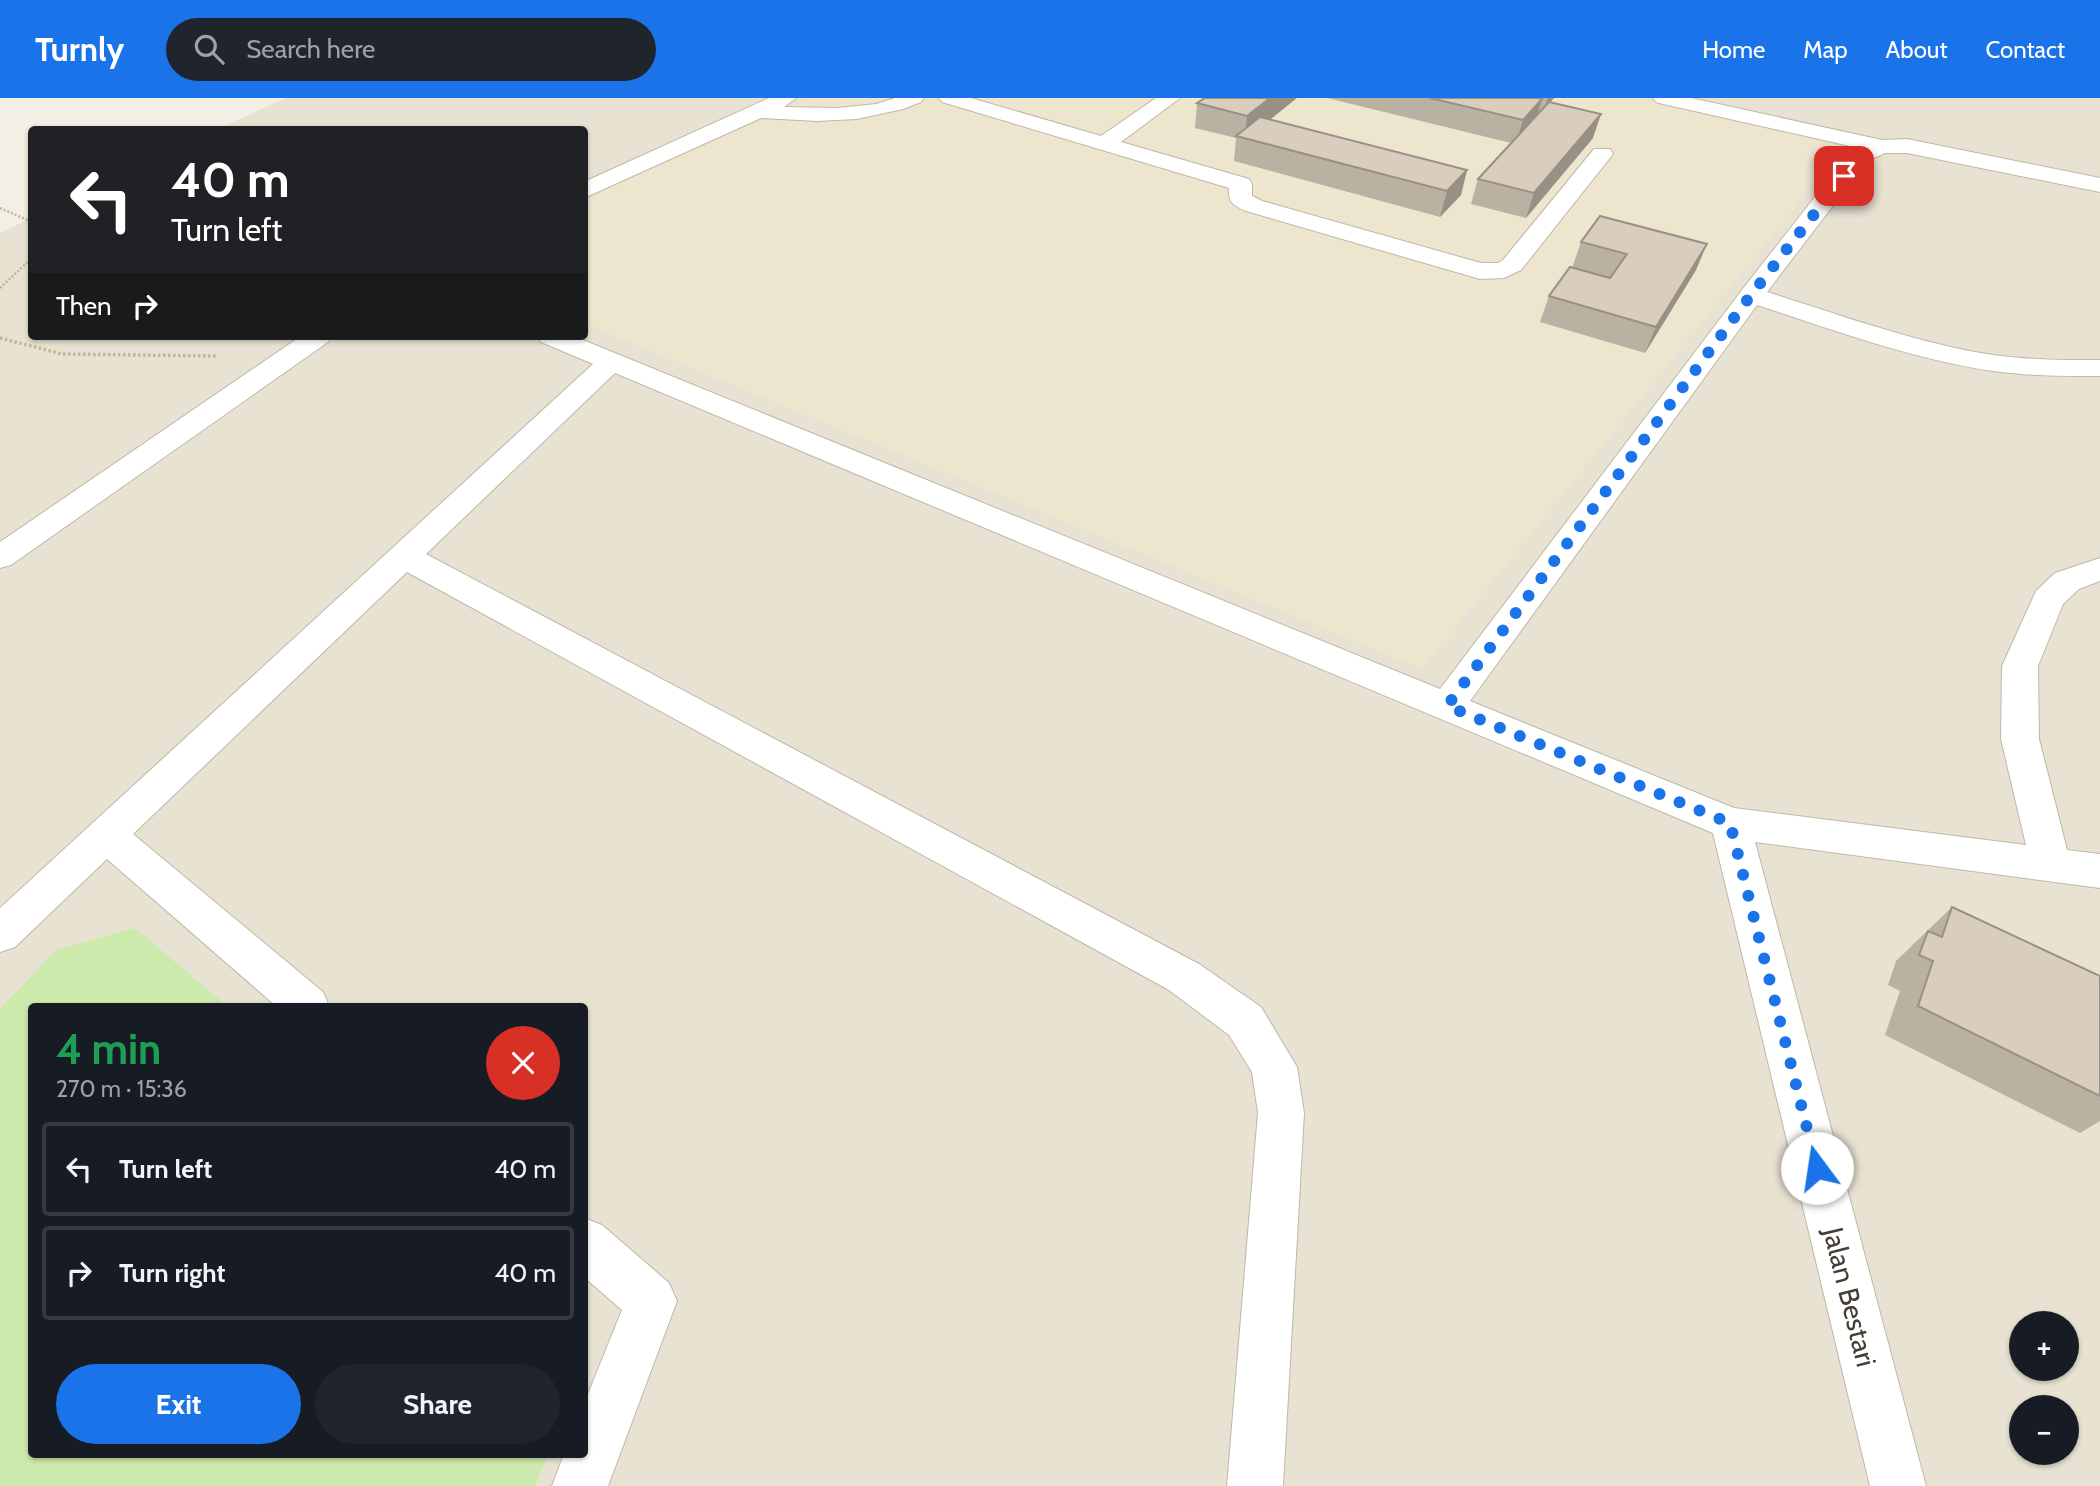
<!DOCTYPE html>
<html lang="en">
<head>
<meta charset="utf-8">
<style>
  body { margin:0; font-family:Cabin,sans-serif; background:#20242c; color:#f1f3f6; height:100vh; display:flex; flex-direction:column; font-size:26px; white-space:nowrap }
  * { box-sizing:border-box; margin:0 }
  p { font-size:23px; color:#9ea1a6 }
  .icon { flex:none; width:38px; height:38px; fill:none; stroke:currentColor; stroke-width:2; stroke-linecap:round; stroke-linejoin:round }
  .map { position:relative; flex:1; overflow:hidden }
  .drawer { position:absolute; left:28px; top:905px; width:560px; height:455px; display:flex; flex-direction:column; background:#171b24; border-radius:7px; box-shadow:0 2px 5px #0004 }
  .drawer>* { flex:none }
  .hud { position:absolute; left:28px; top:28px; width:560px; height:214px; border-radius:7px; box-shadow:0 2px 5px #0004; background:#202124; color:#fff; overflow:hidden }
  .fabs { position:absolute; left:2009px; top:1213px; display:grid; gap:14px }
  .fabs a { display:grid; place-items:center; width:70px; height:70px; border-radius:50%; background:#171b24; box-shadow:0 2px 5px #0004; font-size:35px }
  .pin { position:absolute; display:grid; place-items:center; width:60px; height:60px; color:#fff; margin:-30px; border-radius:14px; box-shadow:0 4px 10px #0006 }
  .me { position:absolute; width:77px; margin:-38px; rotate:346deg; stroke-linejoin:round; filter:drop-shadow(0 0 5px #0008) }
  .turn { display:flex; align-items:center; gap:24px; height:147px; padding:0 28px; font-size:32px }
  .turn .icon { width:91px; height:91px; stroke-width:2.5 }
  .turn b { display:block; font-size:49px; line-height:60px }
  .then { display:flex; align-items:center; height:66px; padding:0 28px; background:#0003; gap:14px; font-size:26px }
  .round { display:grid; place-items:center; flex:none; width:74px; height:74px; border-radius:37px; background:#20242c }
  .summary { display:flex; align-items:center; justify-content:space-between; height:119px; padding:0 28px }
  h1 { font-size:42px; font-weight:700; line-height:52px; color:#1e9e55 }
  .cta { display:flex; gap:14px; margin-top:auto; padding:14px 28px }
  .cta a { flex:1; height:80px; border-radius:42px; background:#1a73e8; color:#fff; font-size:28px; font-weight:700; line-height:80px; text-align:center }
  .cta a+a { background:#20242c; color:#f1f3f6 }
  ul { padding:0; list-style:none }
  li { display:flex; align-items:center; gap:21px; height:94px; margin:0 14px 10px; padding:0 14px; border:4px solid #363941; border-radius:7px }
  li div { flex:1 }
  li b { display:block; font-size:26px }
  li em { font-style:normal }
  header { display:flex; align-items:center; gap:42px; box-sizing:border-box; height:98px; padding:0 35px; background:#1a73e8; color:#fff }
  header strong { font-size:33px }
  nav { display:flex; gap:38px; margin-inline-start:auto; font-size:24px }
  .search { width:490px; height:63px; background:#20242c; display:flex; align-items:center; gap:18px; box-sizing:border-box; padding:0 24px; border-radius:38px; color:#9ea1a6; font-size:26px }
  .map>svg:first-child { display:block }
</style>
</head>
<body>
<header>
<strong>Turnly</strong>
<div class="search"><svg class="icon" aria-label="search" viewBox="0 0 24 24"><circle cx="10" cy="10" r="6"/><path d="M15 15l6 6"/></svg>Search here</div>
<nav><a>Home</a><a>Map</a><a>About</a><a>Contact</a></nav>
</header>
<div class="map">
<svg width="2100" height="1388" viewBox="0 0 2100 1388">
  <rect width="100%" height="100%" fill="#f3efe5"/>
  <path fill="#e8e2d2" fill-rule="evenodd" d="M285,0H2100V1388H0V135L31,120L32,238H584V32L218,31ZM32,908H584V1356H32ZM2021,1225H2067V1270H2021ZM2021,1309H2067V1354H2021Z"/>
  <path fill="#ede5ce" d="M808,0H1644L1847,45L1422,571L585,226L584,99Z"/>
  <path fill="#cceaab" d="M135,830L227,908H32V1356H548L535,1388H0V911L56,852Z"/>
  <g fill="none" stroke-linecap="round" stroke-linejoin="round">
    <defs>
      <g id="minor">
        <path d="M769,0H796L784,9L837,10L876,6L895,0H924L921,4L903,11L857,21L817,23L761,20L584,100V84Z"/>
        <path d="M939,0H971L1101,38L1156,0H1180L1121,44L1249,81L1252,86V98L1262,103L1481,165H1498L1503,162L1594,51H1610L1613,56L1521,172L1504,180L1480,181L1246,113C1233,107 1228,105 1229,90L942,4Z"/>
        <path d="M1653,0H1691L1882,42L1907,41L2100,80V94L1907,55H1885L1867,63L1767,194C1841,217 1916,245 1993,257C2029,262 2064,262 2100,262V278C2064,278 2029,278 1993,273C1912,261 1834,232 1757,207L1470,603L1734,710L2026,747L2001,641L2002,568L2036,493L2055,475L2100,460V483L2079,491L2063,506L2038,568L2039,641L2067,752L2100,756V790L1755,744L1926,1388H1870L1713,735L615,275L426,456L1199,866L1261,909L1297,969L1304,1015L1283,1388H1227L1258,1015L1252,974L1229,937L1169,892L407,474L133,736L323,894L329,908H276L107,761L15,849L0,854V810L593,266L541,244L537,238H573L1440,591L1742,192L1851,53L1859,50L1663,6L1656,4Z"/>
        <path d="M301,238H332L328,244L11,467L0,470V444Z"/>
        <path d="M584,1120L602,1127L669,1185L677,1203L608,1388H552L564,1356H584V1306L622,1212L584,1179Z"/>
      </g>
    </defs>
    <use href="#minor" stroke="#bfb8a7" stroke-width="2"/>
    <g stroke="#c2b497" stroke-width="2.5" stroke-dasharray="2 2" stroke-linecap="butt">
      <path d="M0,110L32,124"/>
      <path d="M0,190L32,160"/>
    </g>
    <path stroke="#c2b497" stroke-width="3.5" stroke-dasharray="2.5 2.5" stroke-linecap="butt" d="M0,240L62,256L217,258"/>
    <use href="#minor" fill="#fff" fill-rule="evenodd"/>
  </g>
  <g fill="#bbb1a3">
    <path d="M1327,0H1554L1550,4L1593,40L1526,120L1471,106L1478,81L1511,45Z"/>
    <path d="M1197,5L1270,21L1467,72L1461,97L1440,119L1234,63L1236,40L1195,30Z"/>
    <path d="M1581,144L1696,172L1645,255L1540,224L1549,198L1572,170Z"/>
    <path d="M1952,809L2100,878V1023L2080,1035L1885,937L1900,893L1888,887L1896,863Z"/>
  </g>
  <g fill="#989084">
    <path d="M1270,0H1297L1246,41L1245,40L1247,18Z"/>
    <path d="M1548,0H1554L1544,11Z"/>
    <path d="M1542,1L1535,25L1516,46L1523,22Z"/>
    <path d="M1601,16L1593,40L1526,120L1534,95Z"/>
    <path d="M1467,72L1461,97L1440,119L1447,93Z"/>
    <path d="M1707,146L1696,172L1645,255L1656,229Z"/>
  </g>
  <g fill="#d9cebd" stroke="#989084" stroke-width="2">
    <path d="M1205,0H1270L1247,18L1197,5Z"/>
    <path d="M1430,0H1537L1542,1L1523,22Z"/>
    <path d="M1549,4L1601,16L1534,95L1478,81Z"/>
    <path d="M1260,19L1467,72L1447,93L1236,38Z"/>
    <path d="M1600,118L1707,146L1656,229L1549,198L1570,169L1610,180L1627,156L1581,144Z"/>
    <path d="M1952,809L2100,878V998L1918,908L1933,863L1919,857L1928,833L1942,839Z"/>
  </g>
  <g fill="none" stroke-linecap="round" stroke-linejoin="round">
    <path stroke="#1a73e8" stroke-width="12" stroke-dasharray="0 21.6" d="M1817,1070L1730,725L1447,608L1751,197L1844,78"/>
  </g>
  <g text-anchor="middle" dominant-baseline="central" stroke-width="5" stroke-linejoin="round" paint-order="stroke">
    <g font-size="28" fill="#464034" stroke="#fff">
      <text transform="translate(1850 1199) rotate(76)">Jalan Bestari</text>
    </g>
  </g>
</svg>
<div class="fabs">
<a>+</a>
<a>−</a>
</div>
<div class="pin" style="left:1844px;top:78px;background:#d93025"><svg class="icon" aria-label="arrive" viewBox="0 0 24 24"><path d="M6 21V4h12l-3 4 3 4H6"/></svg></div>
<svg class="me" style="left:1817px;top:1070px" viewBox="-20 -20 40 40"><circle r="19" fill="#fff"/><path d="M0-13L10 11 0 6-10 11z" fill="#1a73e8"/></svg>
<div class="hud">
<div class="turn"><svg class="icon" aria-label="left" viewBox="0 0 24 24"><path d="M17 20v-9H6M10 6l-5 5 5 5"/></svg><div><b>40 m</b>Turn left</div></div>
<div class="then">Then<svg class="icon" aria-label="right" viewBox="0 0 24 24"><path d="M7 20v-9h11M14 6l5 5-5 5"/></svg></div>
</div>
<section class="drawer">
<div class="summary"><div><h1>4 min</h1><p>270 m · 15:36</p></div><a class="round" style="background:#d93025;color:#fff"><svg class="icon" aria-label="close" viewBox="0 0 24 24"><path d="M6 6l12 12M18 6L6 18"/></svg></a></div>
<ul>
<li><svg class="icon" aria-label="left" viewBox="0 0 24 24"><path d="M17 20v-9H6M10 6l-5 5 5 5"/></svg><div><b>Turn left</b></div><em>40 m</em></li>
<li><svg class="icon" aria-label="right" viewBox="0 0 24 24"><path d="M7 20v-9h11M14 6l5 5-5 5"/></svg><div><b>Turn right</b></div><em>40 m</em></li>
</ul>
<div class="cta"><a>Exit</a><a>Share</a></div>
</section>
</div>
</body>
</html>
